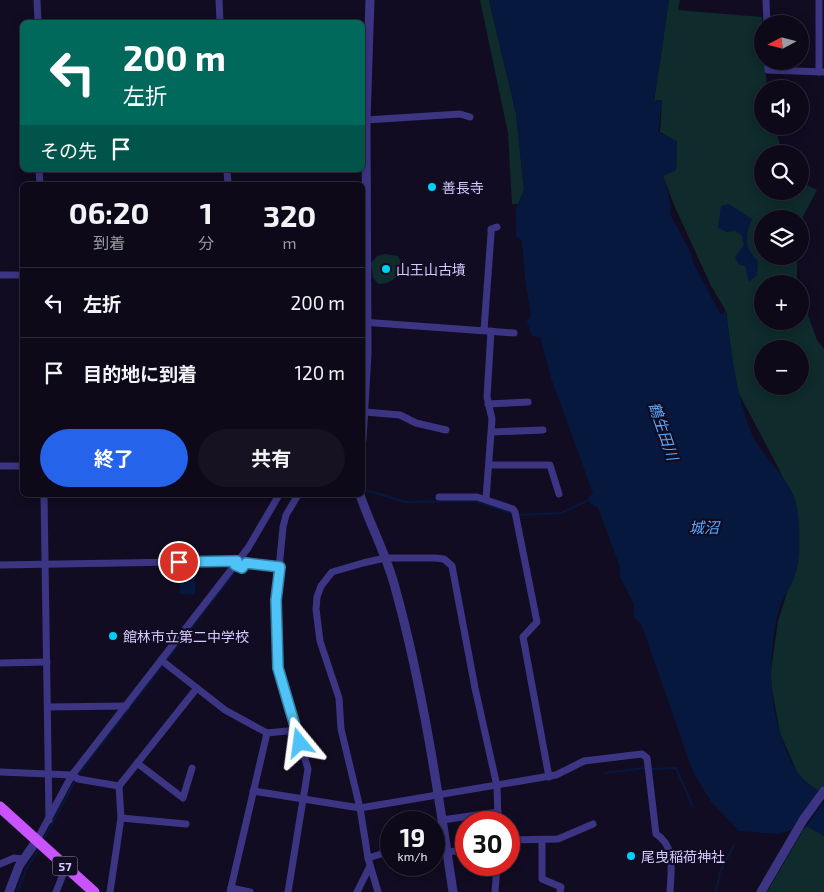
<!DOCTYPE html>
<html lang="ja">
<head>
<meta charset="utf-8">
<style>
  body { margin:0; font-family:"Exo 2","Noto Sans JP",sans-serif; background:#161222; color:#f1f3f6; height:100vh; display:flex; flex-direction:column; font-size:19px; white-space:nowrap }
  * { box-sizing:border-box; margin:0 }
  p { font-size:16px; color:#9a9aa2 }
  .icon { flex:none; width:28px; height:28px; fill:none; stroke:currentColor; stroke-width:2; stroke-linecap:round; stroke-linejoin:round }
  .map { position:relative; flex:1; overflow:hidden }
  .details { position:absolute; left:20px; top:182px; width:345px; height:315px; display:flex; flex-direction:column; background:#0d0919; border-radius:8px; box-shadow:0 2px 12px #0003,0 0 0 1px #2d2a38 }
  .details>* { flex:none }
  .hud { position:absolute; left:20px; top:20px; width:345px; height:152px; border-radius:8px; box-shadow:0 2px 12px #0003,0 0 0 1px #2d2a38; background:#00695c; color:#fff; overflow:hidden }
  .needle { width:32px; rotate:263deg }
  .controls { position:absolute; left:754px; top:15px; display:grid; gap:10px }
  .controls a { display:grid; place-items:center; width:55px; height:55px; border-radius:50%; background:#0d0919; box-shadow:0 2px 12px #0003,0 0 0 1px #2d2a38; font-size:25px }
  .speed { position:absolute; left:380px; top:811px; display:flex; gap:10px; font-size:25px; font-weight:700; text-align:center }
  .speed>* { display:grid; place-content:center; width:65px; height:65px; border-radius:50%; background:#0d0919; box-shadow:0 2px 12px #0003,0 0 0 1px #2d2a38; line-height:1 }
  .speed small { font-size:12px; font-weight:400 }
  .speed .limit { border:8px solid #d22; background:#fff; color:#111 }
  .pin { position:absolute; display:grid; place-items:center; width:42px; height:42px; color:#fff; margin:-21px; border:2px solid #fff; border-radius:50%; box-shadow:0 1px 5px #0007 }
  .me { position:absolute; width:55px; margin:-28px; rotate:344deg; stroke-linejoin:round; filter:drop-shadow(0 0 4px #0008) }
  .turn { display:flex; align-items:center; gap:18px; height:105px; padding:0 20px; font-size:22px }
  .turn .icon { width:65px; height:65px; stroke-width:2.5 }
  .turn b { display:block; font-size:35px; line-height:42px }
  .then { display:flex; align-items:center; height:48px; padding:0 20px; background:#0003; gap:10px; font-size:19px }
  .eta { display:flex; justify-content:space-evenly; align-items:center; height:85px; text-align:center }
  .eta b { font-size:30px; font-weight:700; line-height:35px }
  .cta { display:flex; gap:10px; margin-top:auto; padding:10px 20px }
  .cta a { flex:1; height:58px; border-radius:30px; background:#2563eb; color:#fff; font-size:20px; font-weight:700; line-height:58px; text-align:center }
  .cta a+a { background:#161222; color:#f1f3f6 }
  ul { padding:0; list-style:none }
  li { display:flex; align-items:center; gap:15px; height:70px; padding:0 20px; border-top:1px solid #2d2a38 }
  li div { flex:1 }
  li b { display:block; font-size:19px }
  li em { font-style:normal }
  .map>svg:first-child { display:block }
</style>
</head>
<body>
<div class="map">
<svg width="824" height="892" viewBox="0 0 824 892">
  <rect width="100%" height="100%" fill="#110c21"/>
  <g fill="#0f2b2c" fill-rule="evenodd">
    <path d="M480,0H489L516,113L524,190L518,204H512L508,133Z"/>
    <path d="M669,0H680L678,10L762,17V61H765L767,89H762V126H775L780,145L799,154H762V191H800V182L817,190L800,222V219H762V256H797V284H762V321H800V293L817,340L824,349V892H767L810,818L797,772L780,733L770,678L778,621L790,583L798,520L780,471L736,388L726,311L711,286L674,205L663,176L676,168L677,142L660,132L662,100L654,101ZM762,349H800V386H762Z"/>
    <path d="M384,254L398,256L402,265C397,278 392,284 378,284L373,278L371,263L377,256Z"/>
  </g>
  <g fill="#07183f">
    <path d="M489,0H669L654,101L662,100L658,132L677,141L676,170L663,176L671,205L670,214L692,255V260L720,314L726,311C730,349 737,395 750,430C762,461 796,479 798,514C800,535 801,559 794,578C790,589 781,600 778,612C766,665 769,722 796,771C802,780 816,788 824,796V836L806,826L778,834L739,831L712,803L695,776L689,761L642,626L634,617V604L620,577V567L598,508L590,503L588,498L593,493L551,378L540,337L532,336L527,321L531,315L525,279L522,241L516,236V209L524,190L516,114Z"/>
    <path d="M729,204L752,219C745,236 744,248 758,261L757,275L749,282L745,266L739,265L735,257L744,245L742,236L735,231L727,232L718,228L721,206Z"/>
    <path d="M195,571V594H180V572Z"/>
  </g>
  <path fill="#110c21" d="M820,788L824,793V801L804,829L789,833Z"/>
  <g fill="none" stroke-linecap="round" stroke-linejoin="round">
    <g stroke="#07183f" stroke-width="2">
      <path d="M362,489L406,502L475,501L513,514"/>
      <path d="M518,515L561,513L589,500"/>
      <path d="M210,565H230"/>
      <path d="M650,769L676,768L693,807"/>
      <path d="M605,773L645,768"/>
      <path d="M43,841L79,773L237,569"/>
      <path d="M17,892L27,868L40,848"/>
      <path d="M716,892L720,872L734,845"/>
    </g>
    <g stroke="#3c3583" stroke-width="7">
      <path d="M37,0L38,22"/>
      <path d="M219,0L220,22"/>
      <path d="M766,0L767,24"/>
      <path d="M768,61V70L824,72"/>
      <path d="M819,72V0"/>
      <path d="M366,120L460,114L470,117"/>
      <path d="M39,170L40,185"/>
      <path d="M227,170L228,185"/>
      <path d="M0,275H22"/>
      <path d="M362,322L514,333"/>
      <path d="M484,330L491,234V229L497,227"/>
      <path d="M488,404L528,402"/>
      <path d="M365,412L400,415L416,423L446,430"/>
      <path d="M492,432L543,430"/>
      <path d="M490,465H550L559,494"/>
      <path d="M0,466H22"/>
      <path d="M44,495L49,820"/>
      <path d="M439,497H477L513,509L515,512L537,622L523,637L549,777"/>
      <path d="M486,499L492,419L487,397L491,331"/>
      <path d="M0,565L237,561"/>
      <path d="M235,565L242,568L245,563L280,567"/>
      <path d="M161,660L225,710L267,733L297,730"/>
      <path d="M0,663L47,662"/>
      <path d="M48,707L126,706"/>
      <path d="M137,763L183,798L192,768"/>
      <path d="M0,772L72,775L78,779L119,786L121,818L110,892"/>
      <path d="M119,786L197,688"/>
      <path d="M253,791L360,808L556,775L584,761L642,754L647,758L656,834C676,846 671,871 670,892"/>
      <path d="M121,818L186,824"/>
      <path d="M442,820L498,812"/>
      <path d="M37,840L72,775L248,548L279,495"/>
      <path d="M509,840L558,839L593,824"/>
      <path d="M542,840V879L561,887L560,892"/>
      <path d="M434,843L445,841"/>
      <path d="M447,852L466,850"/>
      <path d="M368,858L391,851"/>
      <path d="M0,864L14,858L23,859"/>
      <path d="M231,888L250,892"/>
      <path d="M56,892L66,867"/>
      <path d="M230,892L267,733"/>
      <path d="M288,892L308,769L278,668L276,600L283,527L286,515L298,495"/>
      <path d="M357,892L370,866"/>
      <path d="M378,892L368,858L360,808L341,729L339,698L320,641L316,609L317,597L321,586L332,572L363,563L385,558H435L444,559L452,566L475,688L497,786L498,822"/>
      <path d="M495,892L497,865"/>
    </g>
    <g stroke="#3c3583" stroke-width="9">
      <path d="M362,440L367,353L366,120L370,0"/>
      <path d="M360,495C371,527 388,558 396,591C423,689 438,791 453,892"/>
      <path d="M9,892L19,866L37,840"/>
      <path d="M761,892L803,820L824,791"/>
    </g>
    <path stroke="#c953ff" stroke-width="11" d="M0,807L94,892"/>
  </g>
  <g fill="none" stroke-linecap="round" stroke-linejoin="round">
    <defs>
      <path id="route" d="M179,562L237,561L235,565L242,568L246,563L280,567L276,600L278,668L300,743"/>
    </defs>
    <use href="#route" stroke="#337fa1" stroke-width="12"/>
    <use href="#route" stroke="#4fc3f7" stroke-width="9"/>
  </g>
  <g fill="#00d0f7" stroke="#110c21" stroke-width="2">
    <circle cx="432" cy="187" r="5"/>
    <circle cx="386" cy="269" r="5"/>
    <circle cx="113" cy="636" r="5"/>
    <circle cx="631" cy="856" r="5"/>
  </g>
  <g text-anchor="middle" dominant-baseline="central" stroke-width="4.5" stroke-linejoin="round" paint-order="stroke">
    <rect fill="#110c21" stroke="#9a92bc" stroke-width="1" x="52.5" y="856.5" width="25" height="19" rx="4"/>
    <g font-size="12" font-weight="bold" fill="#d5ccff">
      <text x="65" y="866">57</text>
    </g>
    <g font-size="14" fill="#d5ccff" stroke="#110c21" text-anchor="start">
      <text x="442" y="187">善長寺</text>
      <text x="396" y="269">山王山古墳</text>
      <text x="123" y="636">館林市立第二中学校</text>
      <text x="641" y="856">尾曳稲荷神社</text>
    </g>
    <g font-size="15" font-style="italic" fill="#5aa9ff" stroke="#110c21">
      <text transform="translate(664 431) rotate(71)">鶴生田川</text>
      <text x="704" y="527">城沼</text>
    </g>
  </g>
</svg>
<div class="controls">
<a><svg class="needle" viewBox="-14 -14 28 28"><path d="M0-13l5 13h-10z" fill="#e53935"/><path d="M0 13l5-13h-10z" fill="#9a9aa2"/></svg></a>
<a><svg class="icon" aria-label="sound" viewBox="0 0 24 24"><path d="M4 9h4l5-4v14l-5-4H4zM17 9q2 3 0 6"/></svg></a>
<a><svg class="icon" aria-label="search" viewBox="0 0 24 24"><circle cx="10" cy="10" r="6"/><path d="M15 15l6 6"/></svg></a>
<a><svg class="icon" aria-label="layers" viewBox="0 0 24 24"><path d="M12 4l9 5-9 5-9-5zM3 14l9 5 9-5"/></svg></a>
<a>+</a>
<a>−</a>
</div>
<div class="speed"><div>19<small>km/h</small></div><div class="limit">30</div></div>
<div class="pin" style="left:179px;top:562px;background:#d93025"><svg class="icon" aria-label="arrive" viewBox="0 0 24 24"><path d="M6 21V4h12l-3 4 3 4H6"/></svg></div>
<svg class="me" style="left:300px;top:743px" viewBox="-20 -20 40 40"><path d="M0-17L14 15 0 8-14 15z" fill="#4fc3f7" stroke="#fff" stroke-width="4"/></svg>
<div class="hud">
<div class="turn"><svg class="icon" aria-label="left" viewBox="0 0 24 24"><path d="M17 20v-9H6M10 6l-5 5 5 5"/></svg><div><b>200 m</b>左折</div></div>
<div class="then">その先<svg class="icon" aria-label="arrive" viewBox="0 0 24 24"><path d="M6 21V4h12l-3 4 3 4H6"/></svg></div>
</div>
<section class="details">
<div class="eta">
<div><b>06:20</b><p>到着</p></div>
<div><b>1</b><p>分</p></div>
<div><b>320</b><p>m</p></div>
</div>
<ul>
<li><svg class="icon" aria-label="left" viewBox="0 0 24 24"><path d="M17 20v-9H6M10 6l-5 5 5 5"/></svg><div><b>左折</b></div><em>200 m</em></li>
<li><svg class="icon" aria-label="arrive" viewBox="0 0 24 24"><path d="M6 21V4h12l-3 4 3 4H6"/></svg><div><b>目的地に到着</b></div><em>120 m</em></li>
</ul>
<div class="cta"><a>終了</a><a>共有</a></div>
</section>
</div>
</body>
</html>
